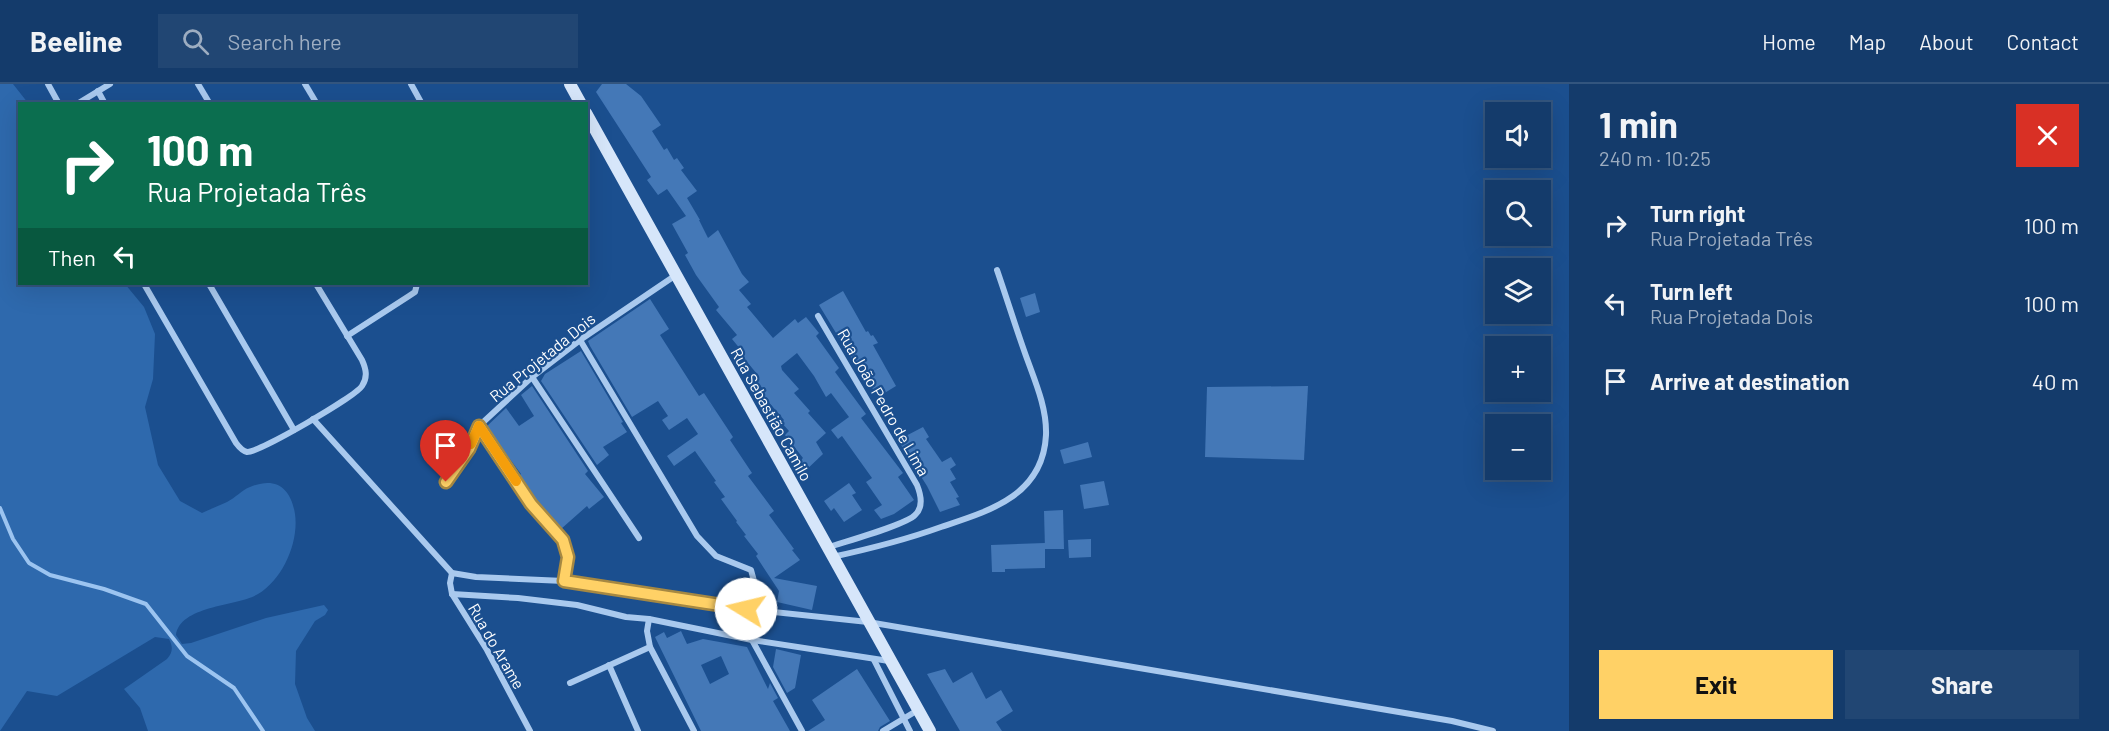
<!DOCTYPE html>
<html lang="en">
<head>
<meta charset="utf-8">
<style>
  body { margin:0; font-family:Barlow,sans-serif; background:#214673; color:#f1f3f6; height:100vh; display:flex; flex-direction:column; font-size:22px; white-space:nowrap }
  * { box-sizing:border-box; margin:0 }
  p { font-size:20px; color:#9dadc1 }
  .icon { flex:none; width:33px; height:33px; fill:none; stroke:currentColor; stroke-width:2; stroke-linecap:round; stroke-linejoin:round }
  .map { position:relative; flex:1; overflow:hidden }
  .sheet { display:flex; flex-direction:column; background:#143b6b; width:540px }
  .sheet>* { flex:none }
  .top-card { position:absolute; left:18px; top:18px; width:570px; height:183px; border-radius:0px; box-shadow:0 6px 24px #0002,0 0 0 2px #33557e; background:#0b6e4f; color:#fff; overflow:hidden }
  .controls { position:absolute; left:1485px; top:18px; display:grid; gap:12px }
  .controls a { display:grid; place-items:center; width:66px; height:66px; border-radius:0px; background:#143b6b; box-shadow:0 6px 24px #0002,0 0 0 2px #33557e; font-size:30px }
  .pin { position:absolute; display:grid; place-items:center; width:51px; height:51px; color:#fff; margin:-62px -26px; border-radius:50% 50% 50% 0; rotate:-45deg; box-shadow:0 0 6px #0007 }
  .pin .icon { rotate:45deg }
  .me { position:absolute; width:66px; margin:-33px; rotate:279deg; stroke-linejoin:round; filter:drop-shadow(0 0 4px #0008) }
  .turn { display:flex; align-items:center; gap:21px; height:126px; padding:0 30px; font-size:27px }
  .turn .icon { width:78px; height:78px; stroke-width:2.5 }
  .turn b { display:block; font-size:42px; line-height:51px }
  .then { display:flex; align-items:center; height:57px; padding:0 30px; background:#0003; gap:12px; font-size:22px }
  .round { display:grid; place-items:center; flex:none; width:63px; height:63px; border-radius:0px; background:#214673 }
  .head { display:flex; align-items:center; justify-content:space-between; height:102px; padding:0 30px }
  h1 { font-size:36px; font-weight:700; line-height:45px }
  .primary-button { display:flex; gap:12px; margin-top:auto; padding:12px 30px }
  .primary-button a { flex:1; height:69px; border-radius:0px; background:#ffd166; color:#111; font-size:24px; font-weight:700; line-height:69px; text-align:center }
  .primary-button a+a { background:#214673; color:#f1f3f6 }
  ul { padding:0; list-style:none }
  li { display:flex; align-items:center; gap:18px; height:78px; padding:0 30px }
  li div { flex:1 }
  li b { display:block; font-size:22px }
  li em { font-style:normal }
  header { display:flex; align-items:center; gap:36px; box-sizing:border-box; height:84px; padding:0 30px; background:#143b6b; border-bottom:2px solid #33557e }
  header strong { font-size:28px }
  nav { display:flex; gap:33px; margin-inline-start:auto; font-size:21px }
  .search { width:420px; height:54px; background:#214673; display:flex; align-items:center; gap:15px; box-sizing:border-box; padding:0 21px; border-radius:0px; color:#9dadc1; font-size:22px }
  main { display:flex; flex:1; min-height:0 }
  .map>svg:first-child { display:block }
</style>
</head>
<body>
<header>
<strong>Beeline</strong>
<div class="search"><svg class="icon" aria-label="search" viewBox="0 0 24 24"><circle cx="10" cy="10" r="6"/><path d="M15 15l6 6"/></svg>Search here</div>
<nav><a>Home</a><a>Map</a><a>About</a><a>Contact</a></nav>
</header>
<main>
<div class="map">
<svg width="1569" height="647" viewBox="0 0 1569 647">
  <rect width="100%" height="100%" fill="#1b4f8f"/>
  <path fill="#2e69ad" d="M0,0H13L28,19L20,20V200H125L144,223L155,250L153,295L145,323L158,381L180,417L202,429C210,425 219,422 227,418C235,414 242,406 250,403C276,392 291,404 295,430C299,458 283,495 258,510C239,522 180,521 176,551L182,560L191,559L266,534L324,521L328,526L325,531L315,537L296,567L295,600L307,634L315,647H148L140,624L124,605L167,575C173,568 173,563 169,555L155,553L57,612L27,607L0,647Z"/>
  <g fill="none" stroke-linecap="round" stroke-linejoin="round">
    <path stroke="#9cc4f0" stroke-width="4" d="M0,424L13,455L29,479L50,491L104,505L146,520L187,572L234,604L263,647"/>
  </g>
  <g fill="#4478b7" fill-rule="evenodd">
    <path d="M602,0H626L641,12L661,41L652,47L664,66L667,64L674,76L677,74L684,84L681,86L697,107L687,114L700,136H699L708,154L718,146L742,190L749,198L739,206L751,220L747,223L773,254L795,235L798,239L806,233L819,249L816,252L839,284L835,288L866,330L861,334L903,389L898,393L914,416L894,430L881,435L874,426L882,421L866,398L872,394L842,352L838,355L831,346L849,333L831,309L826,313L814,292L797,269L781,282L782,286L799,305L794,309L810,327L808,329L826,349L816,358L823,370L804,388L798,379L803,374L785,351L789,347L781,338L784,336L760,308L763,305L753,292L757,290L739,268L741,266L732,255L737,251L716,226L719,223L696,191L685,171L688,169L672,140L686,132L667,105L658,111L647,96L651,93L596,8Z"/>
    <path d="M843,207L866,248L868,247L871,252L873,251L878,259L873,261L896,302L878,313L869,299L867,300L819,221Z"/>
    <path d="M1035,209L1040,228L1026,233L1020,214Z"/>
    <path d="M650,215L669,245L660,251L699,312L704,309L733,353L730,356L752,389L748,392L774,427L769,431L794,465L792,466L800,476L774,494L817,502L812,526L777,518L779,507L756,472L758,470L744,452L746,451L736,438L737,437L721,415L725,413L714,398L716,397L695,367L674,382L667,372L698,350L687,334L669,346L662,336L668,332L658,317L632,333L590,262L588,257Z"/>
    <path d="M581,267L623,338L621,339L627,348L603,363L609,371L597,381L541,297L545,290Z"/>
    <path d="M532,302L588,387L585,390L604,413L589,425L587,422L561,445L536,417L529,406L530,405L519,392L521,390L486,343L506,324L519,342L534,332L521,311Z"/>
    <path d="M1308,302L1304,376L1205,373L1207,303Z"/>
    <path d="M923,343L929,353L926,355L942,378L951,373L956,381L950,385L956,395L950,398L959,413L956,414L960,421L940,428L927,402L901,361L903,359L900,355Z"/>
    <path d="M1088,358L1092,373L1064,380L1060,366Z"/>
    <path d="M1104,397L1109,421L1084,425L1080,401Z"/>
    <path d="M849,399L856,409L852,411L862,426L844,438L834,424L831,427L824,417Z"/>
    <path d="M1063,426L1064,465H1045L1044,427Z"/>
    <path d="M1091,455V473L1069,474L1068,456Z"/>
    <path d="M1045,459V484L1005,485V488H992L991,461Z"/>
    <path d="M681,547L687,560L703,555L747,563L768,605L770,599L778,614L773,617L790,647H701L655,553L664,548L667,554ZM721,572L729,590L710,600L701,581Z"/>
    <path d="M776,565L801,571L795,604L787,609L773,583Z"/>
    <path d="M857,585L890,637L880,643L878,647H808L825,636L812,616Z"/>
    <path d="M945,585L953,599L972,588L986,615L1001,606L1013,627L996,638L1002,647H960L927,590Z"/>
  </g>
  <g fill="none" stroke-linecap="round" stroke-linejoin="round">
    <g stroke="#a9c9ee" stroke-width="6">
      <path d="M48,0L59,20"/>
      <path d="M198,0L210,20"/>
      <path d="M305,0L317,20"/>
      <path d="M411,0L422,20"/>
      <path d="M98,7L105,20"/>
      <path d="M77,20L110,0"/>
      <path d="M144,200L236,359C239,363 242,367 247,368C258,369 355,313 362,302C368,293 366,285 362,276L316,200"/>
      <path d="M209,200L294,346"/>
      <path d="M818,232L917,401C921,411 924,423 915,431C906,441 843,458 826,464"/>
      <path d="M347,252L409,212L415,208L417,200"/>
      <path d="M580,256L697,452L716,472L751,486L754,497L746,525"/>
      <path d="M532,293L639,454"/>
      <path d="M313,335L452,489L476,493L564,497L746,525L868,538L1452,637L1493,647"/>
      <path d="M479,342L531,420L563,456L568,473L564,497"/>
      <path d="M445,398L469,365L479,342L532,293L580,256L676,191"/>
      <path d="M832,473C869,465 905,456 941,443C989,427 1043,412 1046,351C1047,324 1035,297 1026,272C1016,244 1007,215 997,186"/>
      <path d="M452,489L450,499L452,510L487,566L530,647"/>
      <path d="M452,510L518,514L577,521L626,533L649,535L752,556L889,577"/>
      <path d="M649,535L647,547L650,563L694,647"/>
      <path d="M752,556L802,647"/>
      <path d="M874,576L910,647"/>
      <path d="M609,581L638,647"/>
      <path d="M570,599L650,563"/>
      <path d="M883,647L918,626"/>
    </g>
    <g stroke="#d6e6fa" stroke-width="12">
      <path d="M570,0L581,20"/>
      <path d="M586,29L930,647"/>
    </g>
  </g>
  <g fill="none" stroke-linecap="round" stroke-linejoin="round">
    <defs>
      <path id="route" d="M446,398L469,365L479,342L531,420L563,456L568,473L564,497L746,525"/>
    </defs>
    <use href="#route" stroke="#a68842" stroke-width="15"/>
    <use href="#route" stroke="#ffd166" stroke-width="10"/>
    <path stroke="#f59e0b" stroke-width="10" d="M471,360L479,342L516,397"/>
  </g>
  <g text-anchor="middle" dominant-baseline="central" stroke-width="4.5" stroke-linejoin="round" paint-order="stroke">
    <g font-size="16" fill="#fff" stroke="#1b4f8f">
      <text transform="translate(542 273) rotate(-39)">Rua Projetada Dois</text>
      <text transform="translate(884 318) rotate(60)">Rua João Pedro de Lima</text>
      <text transform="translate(772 330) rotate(61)">Rua Sebastião Camilo</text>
      <text transform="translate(497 562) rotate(60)">Rua do Arame</text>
    </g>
  </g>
</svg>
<div class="controls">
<a><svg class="icon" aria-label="sound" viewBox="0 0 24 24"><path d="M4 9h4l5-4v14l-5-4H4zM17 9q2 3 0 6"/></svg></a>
<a><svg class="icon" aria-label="search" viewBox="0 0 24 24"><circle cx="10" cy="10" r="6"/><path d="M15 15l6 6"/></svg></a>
<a><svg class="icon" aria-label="layers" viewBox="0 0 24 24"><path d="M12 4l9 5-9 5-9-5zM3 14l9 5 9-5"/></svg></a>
<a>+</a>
<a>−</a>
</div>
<div class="pin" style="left:446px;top:398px;background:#d93025"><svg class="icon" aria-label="arrive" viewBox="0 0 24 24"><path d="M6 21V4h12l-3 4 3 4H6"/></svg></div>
<svg class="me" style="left:746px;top:525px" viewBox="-20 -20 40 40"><circle r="19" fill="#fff"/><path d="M0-13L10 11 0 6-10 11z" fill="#ffd166"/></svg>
<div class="top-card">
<div class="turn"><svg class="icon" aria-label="right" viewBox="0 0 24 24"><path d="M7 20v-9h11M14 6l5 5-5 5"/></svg><div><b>100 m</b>Rua Projetada Três</div></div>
<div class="then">Then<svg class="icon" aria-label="left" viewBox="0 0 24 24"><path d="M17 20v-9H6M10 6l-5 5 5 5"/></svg></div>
</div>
</div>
<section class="sheet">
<div class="head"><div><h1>1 min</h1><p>240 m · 10:25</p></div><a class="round" style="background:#d93025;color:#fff"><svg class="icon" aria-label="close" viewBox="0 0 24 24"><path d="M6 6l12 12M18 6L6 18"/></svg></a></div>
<ul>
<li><svg class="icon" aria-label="right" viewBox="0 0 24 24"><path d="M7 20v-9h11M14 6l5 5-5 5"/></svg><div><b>Turn right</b><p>Rua Projetada Três</p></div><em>100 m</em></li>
<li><svg class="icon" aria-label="left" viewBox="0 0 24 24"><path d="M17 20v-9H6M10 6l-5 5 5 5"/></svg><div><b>Turn left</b><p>Rua Projetada Dois</p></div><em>100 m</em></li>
<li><svg class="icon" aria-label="arrive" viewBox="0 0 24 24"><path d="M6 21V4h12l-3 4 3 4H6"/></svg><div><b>Arrive at destination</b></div><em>40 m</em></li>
</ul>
<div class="primary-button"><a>Exit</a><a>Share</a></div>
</section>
</main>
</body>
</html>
